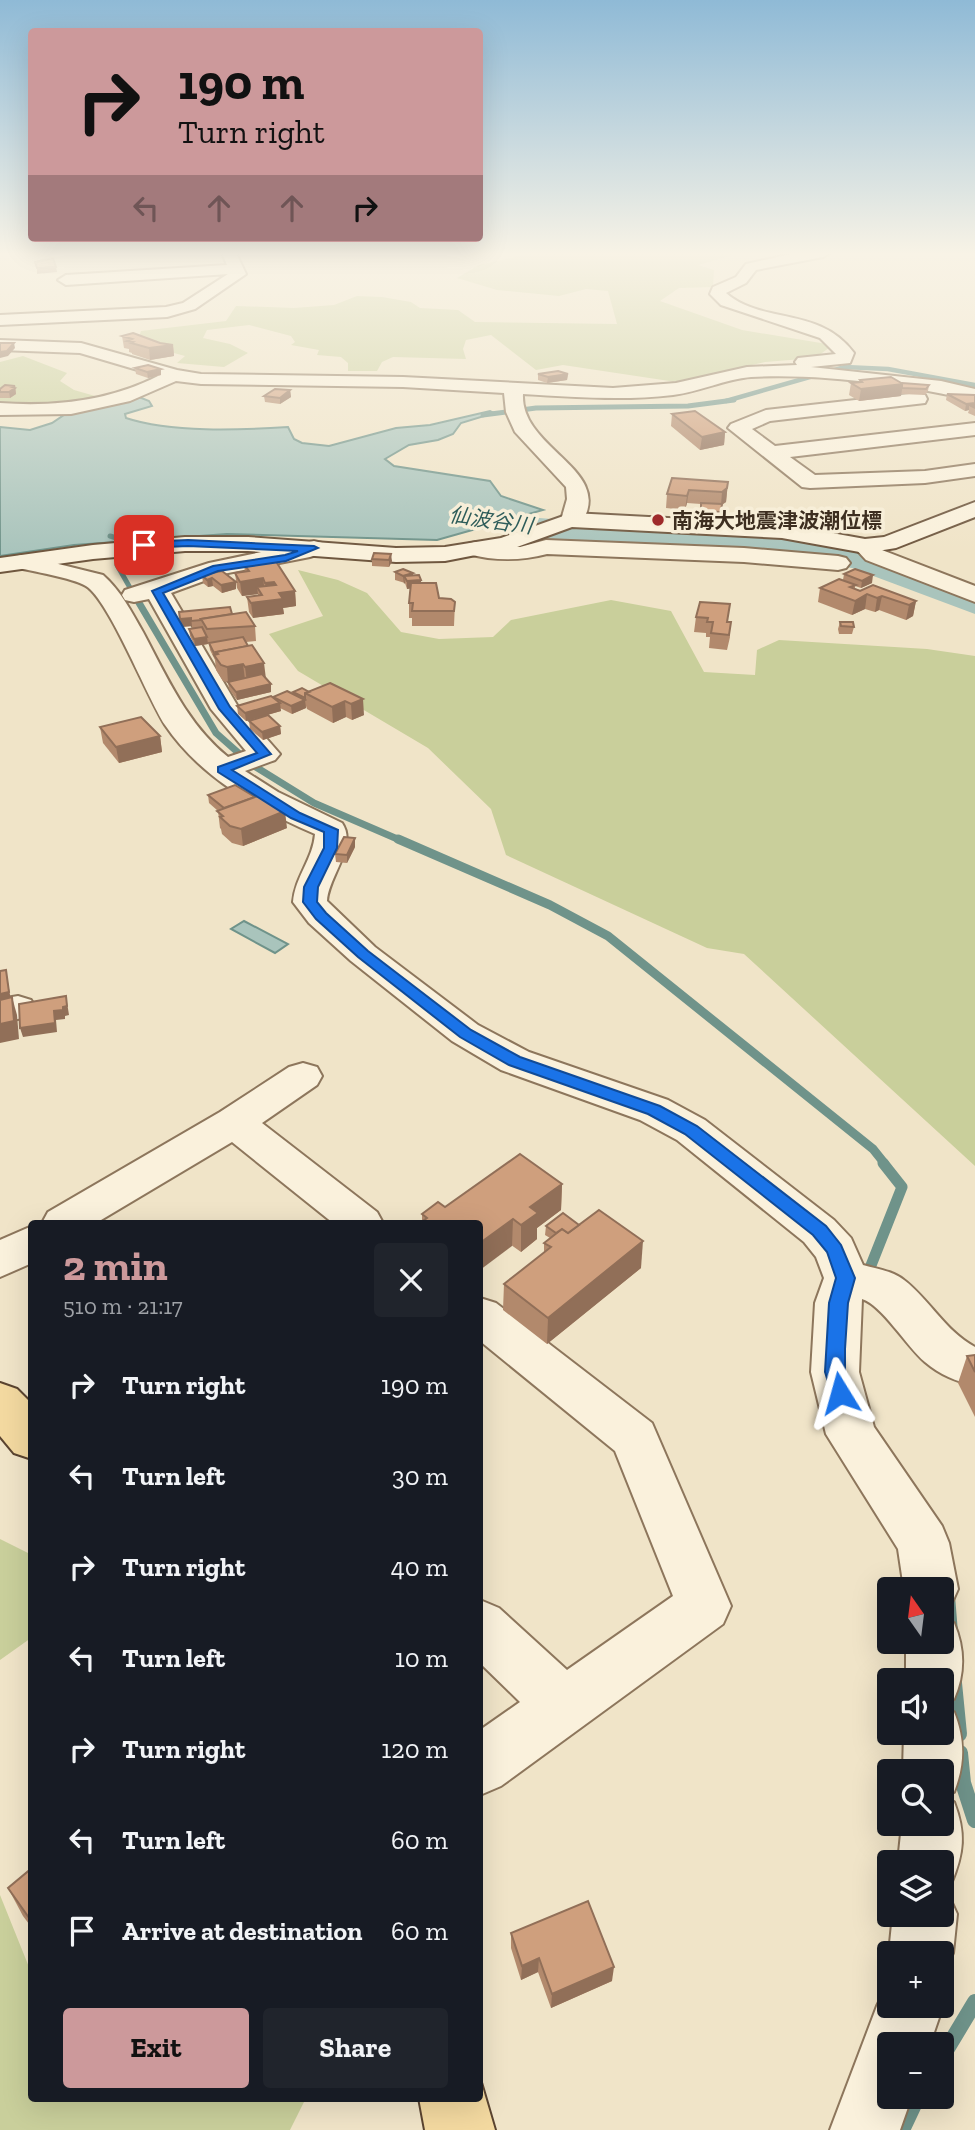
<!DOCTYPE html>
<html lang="en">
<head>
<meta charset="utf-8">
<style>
  body { margin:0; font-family:"Zilla Slab","Noto Sans JP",serif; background:#20242c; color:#f1f3f6; height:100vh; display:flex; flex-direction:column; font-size:26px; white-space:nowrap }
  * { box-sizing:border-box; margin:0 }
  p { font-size:23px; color:#9ea1a6 }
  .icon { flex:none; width:38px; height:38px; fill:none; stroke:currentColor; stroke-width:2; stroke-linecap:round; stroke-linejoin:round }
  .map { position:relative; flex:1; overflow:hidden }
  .sheet { position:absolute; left:28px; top:1220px; width:455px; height:882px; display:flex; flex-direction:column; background:#171b24; border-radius:7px; box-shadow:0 7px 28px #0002 }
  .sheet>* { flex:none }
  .top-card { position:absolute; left:28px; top:28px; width:455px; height:214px; border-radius:7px; box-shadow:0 7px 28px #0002; background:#cc999b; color:#111; overflow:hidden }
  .needle { width:46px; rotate:346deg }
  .buttons { position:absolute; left:877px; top:1577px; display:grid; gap:14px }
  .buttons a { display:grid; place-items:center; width:77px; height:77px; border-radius:7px; background:#171b24; box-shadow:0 7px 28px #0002; font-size:35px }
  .pin { position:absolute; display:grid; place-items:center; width:60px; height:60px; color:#fff; margin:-30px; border-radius:14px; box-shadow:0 4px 10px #0006 }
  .me { position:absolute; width:77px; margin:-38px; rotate:352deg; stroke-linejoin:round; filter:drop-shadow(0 0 5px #0008) }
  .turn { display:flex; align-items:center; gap:24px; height:147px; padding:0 35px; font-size:32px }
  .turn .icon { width:91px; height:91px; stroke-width:2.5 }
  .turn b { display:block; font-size:49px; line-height:60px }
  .lanes { display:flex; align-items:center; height:66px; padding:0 35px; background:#0003; justify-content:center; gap:35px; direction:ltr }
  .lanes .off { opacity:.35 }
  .round { display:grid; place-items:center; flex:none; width:74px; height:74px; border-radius:7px; background:#20242c }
  .headline { display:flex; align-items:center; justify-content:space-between; height:119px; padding:0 35px }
  h1 { font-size:42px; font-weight:700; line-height:52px; color:#cc999b }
  .primary-button { display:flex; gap:14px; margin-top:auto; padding:14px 35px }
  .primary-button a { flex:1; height:80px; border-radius:7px; background:#cc999b; color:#111; font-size:28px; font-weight:700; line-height:80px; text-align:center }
  .primary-button a+a { background:#20242c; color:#f1f3f6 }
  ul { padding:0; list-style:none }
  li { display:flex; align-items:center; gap:21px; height:91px; padding:0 35px }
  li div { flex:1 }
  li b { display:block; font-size:26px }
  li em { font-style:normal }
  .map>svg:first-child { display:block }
</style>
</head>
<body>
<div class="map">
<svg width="975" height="2130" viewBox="0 0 975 2130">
  <rect width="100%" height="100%" fill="#f0e4c8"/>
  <g fill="#c9cf9b">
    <path d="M532,253H728L733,255L698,265L714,270L713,287L679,288L660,301L742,330L833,345L815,358L765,362L676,382L563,365L536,370L491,335L466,340L463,349L466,359L393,357L382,362L377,371H348V363L341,357L317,355L319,350L291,345L295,342L291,336L249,325L207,330L203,338L230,344L248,353L224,367L177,363L185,356L137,343L141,331L226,321L236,306L294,308L334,305L357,296L382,297L411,302L420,308L458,310L475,322L617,324L608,291L586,289L559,296L497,290L457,278L479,265Z"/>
    <path d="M23,356L67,373L60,381L74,390L95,396L90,403L0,407V362Z"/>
    <path d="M298,570L338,580L367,593L401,632L439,639L493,637L511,620L611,600L671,611L704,672L755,675L757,650L779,640L927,649L975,656V1166L744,954L707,948L506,855L491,809L428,748L298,671L269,634L323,616Z"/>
    <path d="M0,1539L32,1555L31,1638L0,1660Z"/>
    <path d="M0,1895L31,1972L32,2098H306L290,2130H0Z"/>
  </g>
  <g fill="#a9c4bc" stroke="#6f938a" stroke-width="2">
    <path d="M139,397L149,401L152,406L125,414L126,418C171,433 240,430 288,427L294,439L302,443L329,446L396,428L430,425L490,411L494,413L461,423L453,434L438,440L409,445L385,459L394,466L490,481L501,496L543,510L437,540L227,534L74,545L0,556V427L30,430L52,423L64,415Z"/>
    <path d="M244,921L288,944L275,953L231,929Z"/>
  </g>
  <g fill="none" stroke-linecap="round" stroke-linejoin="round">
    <path stroke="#6f938a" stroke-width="4.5" d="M726,401L845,367L888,369L975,385"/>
    <g stroke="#6f938a" stroke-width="5">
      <path d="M483,415L536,408L688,406L734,400"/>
      <path d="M110,536L120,539L117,565L133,593"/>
    </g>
    <path stroke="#6f938a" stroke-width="7" d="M132,591L216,733L251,764L314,803L402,841"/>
    <path stroke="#6f938a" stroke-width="9" d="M398,839L550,905L608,936L873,1149L885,1164"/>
    <path stroke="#6f938a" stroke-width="11" d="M866,1278L902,1187L883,1163"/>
    <g stroke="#6f938a" stroke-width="16">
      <path d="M947,1596L950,1633"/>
      <path d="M954,1683L959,1734"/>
      <path d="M960,1753L963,1783L975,1820"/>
      <path d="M942,2057L975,2002"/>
      <path d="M902,2130L918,2096"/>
    </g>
    <path fill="#a9c4bc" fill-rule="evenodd" d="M420,498C564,534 715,518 860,548C899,556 938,576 975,590V614L852,568L741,551L571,542L448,525L408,515L403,508L408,501Z"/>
    <defs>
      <g id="street">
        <path d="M222,253H236L246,274L195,309L167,317L0,325V315L166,307L183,303L228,274L66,285L58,280L66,275L227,265Z"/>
        <path d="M796,253H830L823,257L756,270L746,283L726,293C763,325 819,306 854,353L850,363L811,367L941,381L975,389V401C910,385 818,373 751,377C725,379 699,392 673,395C623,401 573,397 523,394C520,450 618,470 580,525H564L561,520L567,499L566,487L515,432L506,412L504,393L403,387L201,384L176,381L130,401L71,414L0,415V403C55,407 109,401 158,376L80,353L0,350V340L81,343L177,370L201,374L403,377L613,388L676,383L747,367L797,365L795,362L798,358L836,354L820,338L721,305L710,294L713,287L736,277L746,264Z"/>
        <path d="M918,393L925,395L927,399L925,403L770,421L752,429L775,446L975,423V435L790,457L815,475L925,471L975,464V476L925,483L810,488L802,487L728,428L731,424L766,410Z"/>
        <path d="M865,539L873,541L882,550L975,586V602L866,560L853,546L857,541Z"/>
        <path d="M546,540L744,548L838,556L846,558L850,563L846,568L838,570L744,562L547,554C520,561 495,561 468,554L464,549L468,544L476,542L520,547Z"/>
        <path d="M314,541L322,543L326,548L322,553L310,557L223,574L171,593L237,705L280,754L275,760L245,771L278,792L342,823C358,846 328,877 327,901L375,947L478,1025L529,1052L668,1100L705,1120L834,1220L851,1238L863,1265C877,1269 893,1271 904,1280C930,1300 945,1331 975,1347V1386C956,1381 940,1375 925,1362C907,1347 882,1305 862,1299L859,1372L874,1427L942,1526L949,1543L958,1589L950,1607L942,1610V1589H904L898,1549L826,1434L811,1372L815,1303L824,1278L816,1257L804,1242L677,1140L640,1120L501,1070L452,1041L351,961L309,923L293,902C295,877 313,859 315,834C259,810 200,777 165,725C147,697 109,600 86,586C73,578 31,571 14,567L10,562L14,557L22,555L103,575C121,591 131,611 143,632C167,677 187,724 228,757L246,751L211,709L149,599L134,602L125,600L122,595L125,590L209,563Z"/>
        <path d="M18,996L31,1000L36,1008L31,1016L0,1023V999Z"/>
        <path d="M303,1063L317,1067L322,1076L317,1085L262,1123L377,1212L383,1223H333L232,1142L96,1223H42L48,1212L220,1112L289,1067Z"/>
        <path d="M32,1226V1263L0,1277V1240Z"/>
        <path d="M480,1298L496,1303L652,1423L731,1606L723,1624L501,1786L480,1795V1730L520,1702L480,1663V1600L499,1608L567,1670L673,1596L615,1451L480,1341Z"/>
        <path d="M942,1619L954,1623C965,1649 965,1674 954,1699L942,1704V1680H906V1642H942Z"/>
        <path d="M942,1707L954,1712C965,1739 965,1764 954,1792L942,1797V1771H903L904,1732H942Z"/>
        <path d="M942,1797L954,1802C966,1833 964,1853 951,1884L942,1888V1862H898L902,1824H942Z"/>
        <path d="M942,1889L947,1892L957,1914L953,1953L942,1977V1953H889L893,1914H942Z"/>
        <path d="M889,1982V2006H942V2002L943,2006L930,2044H889V2096H912L900,2130H830L877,2006Z"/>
      </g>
      <path id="secondary" d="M975,502V517L896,548L865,553L782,538L572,527L517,547L445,561L396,562L248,551H185L93,559L0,572V558L93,545L185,537H248L396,548L445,547L501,538L572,513L782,524L865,539L884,537Z"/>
      <g id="primary">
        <path d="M0,1383L17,1389L32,1404V1459L14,1453L0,1436Z"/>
        <path d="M480,2079L495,2130H425L419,2098H480Z"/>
      </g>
    </defs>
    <use href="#street" stroke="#8d765c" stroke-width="4"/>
    <use href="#secondary" stroke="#6f573f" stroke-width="4"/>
    <use href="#primary" stroke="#5b4430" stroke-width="4"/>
    <use href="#street" fill="#faf1dc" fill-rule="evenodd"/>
    <use href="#secondary" fill="#faf1dc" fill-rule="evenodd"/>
    <use href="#primary" fill="#f3d9a0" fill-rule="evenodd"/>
  </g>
  <g fill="#b2896c">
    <path d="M122,336L173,345L174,356L150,360L132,354V353L129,352V349L124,348Z"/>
    <path d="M135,368L161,369V375L148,378L136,374Z"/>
    <path d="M538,374H568L567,380L547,383L538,380Z"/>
    <path d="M860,380L902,383L929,385L928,391L925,395L901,394V396L859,401L849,395L851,383L859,382Z"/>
    <path d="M15,386L16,394L10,398H0V389Z"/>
    <path d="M290,390L291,397L280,404L265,402L264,396Z"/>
    <path d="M947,394L975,395V416L968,413L969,410L965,411L946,400Z"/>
    <path d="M672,414L725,432L724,445L700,450L671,426Z"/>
    <path d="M728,482L726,502L722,505L720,519L700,518L701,504L687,503L685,510L666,508L667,494Z"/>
    <path d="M374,553L392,561L389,567L372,566V559Z"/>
    <path d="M244,564L295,591L296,606L283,608L284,614L253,618L249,612L247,597L258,596V594L242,596L237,588L235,573L245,572Z"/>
    <path d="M222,571L236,589L222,593L213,586L208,587L203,583L202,575Z"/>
    <path d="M395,572L413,573V576L439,598L455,602L454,626H412V618H409V603L411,588L407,589L405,583L395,580Z"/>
    <path d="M844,574L872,583L861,588L855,586V589L916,601L913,616L906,620L879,610L875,612L865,609L852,615L818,602L820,588L843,580Z"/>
    <path d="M700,602L728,622L730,637L727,650L709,648L710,637H706V633L694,632L696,617Z"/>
    <path d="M179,612L232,614L255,626L256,641L246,642L266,679L271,692L237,700L229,689L228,683L223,681L216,670L215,660L210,650L209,644L208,642V644L195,646L190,636L189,629L192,628V626L181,627Z"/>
    <path d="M840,622L854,627L852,634H839L838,629Z"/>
    <path d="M330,683L364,715L352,720L346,717L333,723L307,709L306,706V708L292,714L280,708L281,711L246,721L238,714L237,706L273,697L293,694V692H309Z"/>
    <path d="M249,721L280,726L281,734L263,740L250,729Z"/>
    <path d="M100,727L160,736L162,752L119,763L103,743Z"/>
    <path d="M208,795L287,828L243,846L232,843L222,834L221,829L220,828L218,811L209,803Z"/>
    <path d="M355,847L347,863L336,862L335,854Z"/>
    <path d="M562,1184L561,1210L537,1228V1239L521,1252L480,1223H422V1214L445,1207Z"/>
    <path d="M546,1226L641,1268L547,1344L503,1310L504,1284L544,1253V1243L550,1238L545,1235Z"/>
    <path d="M975,1355V1417L958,1383L967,1356Z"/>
    <path d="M32,1868V1928L23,1916L8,1888Z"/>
    <path d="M511,1933L612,1981L551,2008L538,1972L521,1980L511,1948Z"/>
  </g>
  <g fill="#916f58">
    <path d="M56,267L57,272L37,274V268Z"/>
    <path d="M14,343L15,348L8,356L0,358V352Z"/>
    <path d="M173,345L174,356L150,360L149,348Z"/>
    <path d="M161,369V375L148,378L147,372Z"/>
    <path d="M568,374L567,380L547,383L548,377Z"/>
    <path d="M903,384L901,396L859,401L861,389Z"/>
    <path d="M15,386L16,394L10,398L9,392Z"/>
    <path d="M290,390L291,397L280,404V398Z"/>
    <path d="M975,403V409L969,406V410L965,411L966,404Z"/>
    <path d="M725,432L724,445L700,450L702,437Z"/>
    <path d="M728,482L726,502L721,505L722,492Z"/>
    <path d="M689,490L687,503L685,510L687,496Z"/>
    <path d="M391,554L392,561L389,567V560Z"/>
    <path d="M413,573V580H421V587L407,589V581L404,576L405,583L404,584L403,576Z"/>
    <path d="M873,575L872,583L861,588L862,581Z"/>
    <path d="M212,578L213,586L208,587L207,580Z"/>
    <path d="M263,578L265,593L257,587L258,594L242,596L240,582Z"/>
    <path d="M236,582V589L222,593L221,585Z"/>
    <path d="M274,582L275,596L267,597L265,583Z"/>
    <path d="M295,591L296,606L283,608L284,614L253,618L251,603L279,593Z"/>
    <path d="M867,594L865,609L852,615L855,601Z"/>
    <path d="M882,596L879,610L875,612L877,598Z"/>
    <path d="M916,601L913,616L906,620L909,605Z"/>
    <path d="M191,618L192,626L181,627L180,619Z"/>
    <path d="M207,637L208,644L195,646L194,639Z"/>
    <path d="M264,663L266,679L247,682L245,667Z"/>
    <path d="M243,664L245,680L228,683L227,667Z"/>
    <path d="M271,684V692L237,700L236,692Z"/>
    <path d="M363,699L364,715L352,720L351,704Z"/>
    <path d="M305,700L306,708L292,714L291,706Z"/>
    <path d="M345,701L346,717L333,723L332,707Z"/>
    <path d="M280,703L281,711L246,721L245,713Z"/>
    <path d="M280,726L281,734L263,740L262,732Z"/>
    <path d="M160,736L162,752L119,763L116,747Z"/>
    <path d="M285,811L287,828L243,846L241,829Z"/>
    <path d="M355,838V847L347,863V855Z"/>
    <path d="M6,970L11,1001L0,1003V994Z"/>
    <path d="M66,996L69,1015L65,1016V1019L56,1020L57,1032L23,1037L20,1028L54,1011Z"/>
    <path d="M12,997L17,1015L19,1039L0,1043V1024Z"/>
    <path d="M562,1184L561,1210L537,1228V1239L521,1252V1225L530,1207Z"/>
    <path d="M513,1219L512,1246L480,1270V1243Z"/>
    <path d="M643,1241L641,1268L547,1344L548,1318Z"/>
    <path d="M539,1958L538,1972L521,1980L522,1966Z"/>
    <path d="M614,1967L612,1981L551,2008L552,1994Z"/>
  </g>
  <g fill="#cf9f7d" stroke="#916f58" stroke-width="2">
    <path d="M53,258L56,267L37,268L35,262Z"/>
    <path d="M133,333L160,343L173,345L149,348L131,343L133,342L127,341L132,339L122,336Z"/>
    <path d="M0,343H14L7,351L0,352Z"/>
    <path d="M148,365L161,369L147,372L135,368Z"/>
    <path d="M558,371L568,374L548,377L538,374Z"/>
    <path d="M891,377L903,384L861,389L851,383L862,382L860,380Z"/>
    <path d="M902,383L929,385L926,389L902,388Z"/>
    <path d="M5,385L15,386L12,387L15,388L9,392H0V389Z"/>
    <path d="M275,389L290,390L280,398L264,396Z"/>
    <path d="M947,394L975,395V403L966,404Z"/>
    <path d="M695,411L725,432L702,437L672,414Z"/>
    <path d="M672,478L728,482L727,488L722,492L689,490L687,496L667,494Z"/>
    <path d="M701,503L722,504L721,512L701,511Z"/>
    <path d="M374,553L391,554L389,560L372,559Z"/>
    <path d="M275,560L295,591L279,593L283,599L251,603L247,597L262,595L257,587L276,585L274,582L265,583L263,578L240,582L235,573L249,571L244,564Z"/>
    <path d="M403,569L413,573L403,576L395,572Z"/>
    <path d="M855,569L873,575L862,581L844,574Z"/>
    <path d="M222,571L236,582L221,585L212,578L207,580L202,575Z"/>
    <path d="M419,575L421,580L407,581L404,576Z"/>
    <path d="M839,579L856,585L850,587L860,591L873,585L916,601L909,605L882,596L877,598L867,594L855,601L820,588Z"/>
    <path d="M411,583H436L439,598L451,599L455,602L454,611H412L413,603H409Z"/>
    <path d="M700,602L730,604L727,622H731L729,635L711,633L713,622H707L708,618L696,617Z"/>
    <path d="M230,607L232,614L201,619L202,620L191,621V618L180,619L179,612Z"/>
    <path d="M246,612L255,626L207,629L201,619Z"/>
    <path d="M840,622H853L854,627L841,626Z"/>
    <path d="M202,627L207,637L194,639L189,629Z"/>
    <path d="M243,637L248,646L216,652L217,654L215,655L209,643Z"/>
    <path d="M252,645L264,663L245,667L243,664L227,667L221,665L214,655L218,654L216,652Z"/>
    <path d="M262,674L271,684L236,692L228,682Z"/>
    <path d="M330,683L363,699L351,704L345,701L332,707L305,693Z"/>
    <path d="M302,688L309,692L305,693V698L293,692Z"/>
    <path d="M287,691L305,700L291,706L273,697Z"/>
    <path d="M271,696L280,703L245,713L237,706Z"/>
    <path d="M268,715L280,726L262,732L249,721Z"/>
    <path d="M141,717L160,736L116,747L100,727Z"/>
    <path d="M235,785L255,797L224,808L208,795Z"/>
    <path d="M263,794L285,811L241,829L230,826L220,817L223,816L217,811Z"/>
    <path d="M344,837L355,838L347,855L335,854Z"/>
    <path d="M6,970L9,992L0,994V971Z"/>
    <path d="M66,996L67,1006L63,1007V1010L54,1011L55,1023L20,1028L19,1004Z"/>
    <path d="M12,997L14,1021L0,1024V1000Z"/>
    <path d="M520,1154L562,1184L530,1207L538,1213L521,1225L513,1219L480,1243V1223H426L423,1221L427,1218L422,1214L438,1202L445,1207Z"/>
    <path d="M599,1210L643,1241L548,1318L504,1284L551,1247L544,1243L562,1229L568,1233Z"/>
    <path d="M563,1213L579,1225L568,1233L562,1229L556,1233L546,1226Z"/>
    <path d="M975,1355V1372L967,1356Z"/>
    <path d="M32,1868V1922L8,1888Z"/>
    <path d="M588,1901L614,1967L552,1994L539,1958L522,1966L511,1933Z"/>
  </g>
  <linearGradient id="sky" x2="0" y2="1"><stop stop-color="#8fbad6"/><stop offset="0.46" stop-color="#f8f3e6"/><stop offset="1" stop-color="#f8f3e6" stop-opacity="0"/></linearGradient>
  <rect width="975" height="552" fill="url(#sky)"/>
  <path fill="#1a73e8" stroke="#114b97" stroke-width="2" d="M188,540L314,546L318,548L286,561L218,571L163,593L230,707L271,754L232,770L300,813L338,830L337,848L318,887L317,902L326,913L368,951L471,1030L520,1057L660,1106L697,1126L826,1226L841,1245L855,1278L848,1303L845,1349V1372L850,1393L847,1398L840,1401L833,1398L825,1372L829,1303L836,1278L827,1252L813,1235L685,1134L648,1114L509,1065L460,1037L358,957L316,919L303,902L304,887L324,848V832L291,818L218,772V767L257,753L219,709L152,591L213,566L285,555L298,551L188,546L144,548L139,545L144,542Z"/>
  <circle fill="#9e2a2b" stroke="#f7eed8" stroke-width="2.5" cx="658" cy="520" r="7"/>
  <g text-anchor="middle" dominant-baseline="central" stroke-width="7" stroke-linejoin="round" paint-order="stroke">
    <g font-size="21" font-style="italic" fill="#2f5d5a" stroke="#f7eed8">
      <text transform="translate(491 520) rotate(8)">仙波谷川</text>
    </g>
    <g font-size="21" font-weight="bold" fill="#3d2e20" stroke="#f7eed8" text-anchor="start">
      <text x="672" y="520">南海大地震津波潮位標</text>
    </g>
  </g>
</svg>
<div class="buttons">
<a><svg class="needle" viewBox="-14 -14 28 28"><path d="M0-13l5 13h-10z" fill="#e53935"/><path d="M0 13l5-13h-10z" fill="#9ea1a6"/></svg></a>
<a><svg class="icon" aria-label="sound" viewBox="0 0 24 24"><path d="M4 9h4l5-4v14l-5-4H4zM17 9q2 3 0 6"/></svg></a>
<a><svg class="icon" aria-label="search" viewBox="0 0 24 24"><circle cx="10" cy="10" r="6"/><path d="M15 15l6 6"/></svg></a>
<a><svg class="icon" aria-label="layers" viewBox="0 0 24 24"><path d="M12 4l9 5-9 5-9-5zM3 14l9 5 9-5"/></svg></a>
<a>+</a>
<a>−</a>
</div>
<div class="pin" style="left:144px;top:545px;background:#d93025"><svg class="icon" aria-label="arrive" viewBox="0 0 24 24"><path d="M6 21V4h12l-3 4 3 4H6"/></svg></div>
<svg class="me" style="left:840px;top:1393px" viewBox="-20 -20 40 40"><path d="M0-17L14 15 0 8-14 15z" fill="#1a73e8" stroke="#fff" stroke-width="4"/></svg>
<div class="top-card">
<div class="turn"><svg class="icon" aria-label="right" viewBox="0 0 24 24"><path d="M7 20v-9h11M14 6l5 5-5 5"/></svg><div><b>190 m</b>Turn right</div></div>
<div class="lanes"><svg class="icon off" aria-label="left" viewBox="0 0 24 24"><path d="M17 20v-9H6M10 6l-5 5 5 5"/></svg><svg class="icon off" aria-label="ahead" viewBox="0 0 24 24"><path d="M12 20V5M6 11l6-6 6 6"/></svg><svg class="icon off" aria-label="ahead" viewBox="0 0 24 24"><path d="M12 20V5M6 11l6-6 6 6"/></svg><svg class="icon" aria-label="right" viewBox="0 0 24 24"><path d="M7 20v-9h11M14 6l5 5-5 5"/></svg></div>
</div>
<section class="sheet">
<div class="headline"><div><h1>2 min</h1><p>510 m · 21:17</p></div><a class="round"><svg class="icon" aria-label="close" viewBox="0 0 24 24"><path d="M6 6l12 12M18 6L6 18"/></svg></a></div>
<ul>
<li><svg class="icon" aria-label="right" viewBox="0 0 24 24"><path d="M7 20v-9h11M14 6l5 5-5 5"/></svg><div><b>Turn right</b></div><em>190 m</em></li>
<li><svg class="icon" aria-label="left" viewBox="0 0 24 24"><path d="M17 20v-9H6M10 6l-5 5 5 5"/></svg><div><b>Turn left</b></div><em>30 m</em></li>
<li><svg class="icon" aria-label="right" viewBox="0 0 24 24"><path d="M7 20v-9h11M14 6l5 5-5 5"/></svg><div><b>Turn right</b></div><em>40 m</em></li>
<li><svg class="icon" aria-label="left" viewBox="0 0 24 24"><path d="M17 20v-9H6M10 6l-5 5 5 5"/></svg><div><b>Turn left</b></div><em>10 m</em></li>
<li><svg class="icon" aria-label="right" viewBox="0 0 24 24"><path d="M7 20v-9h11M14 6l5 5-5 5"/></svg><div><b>Turn right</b></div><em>120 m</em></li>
<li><svg class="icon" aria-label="left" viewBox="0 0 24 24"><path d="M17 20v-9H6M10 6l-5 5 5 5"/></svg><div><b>Turn left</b></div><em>60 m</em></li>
<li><svg class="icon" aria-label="arrive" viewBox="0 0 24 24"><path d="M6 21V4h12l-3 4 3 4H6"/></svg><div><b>Arrive at destination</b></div><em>60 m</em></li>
</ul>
<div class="primary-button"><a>Exit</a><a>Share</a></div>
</section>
</div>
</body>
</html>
